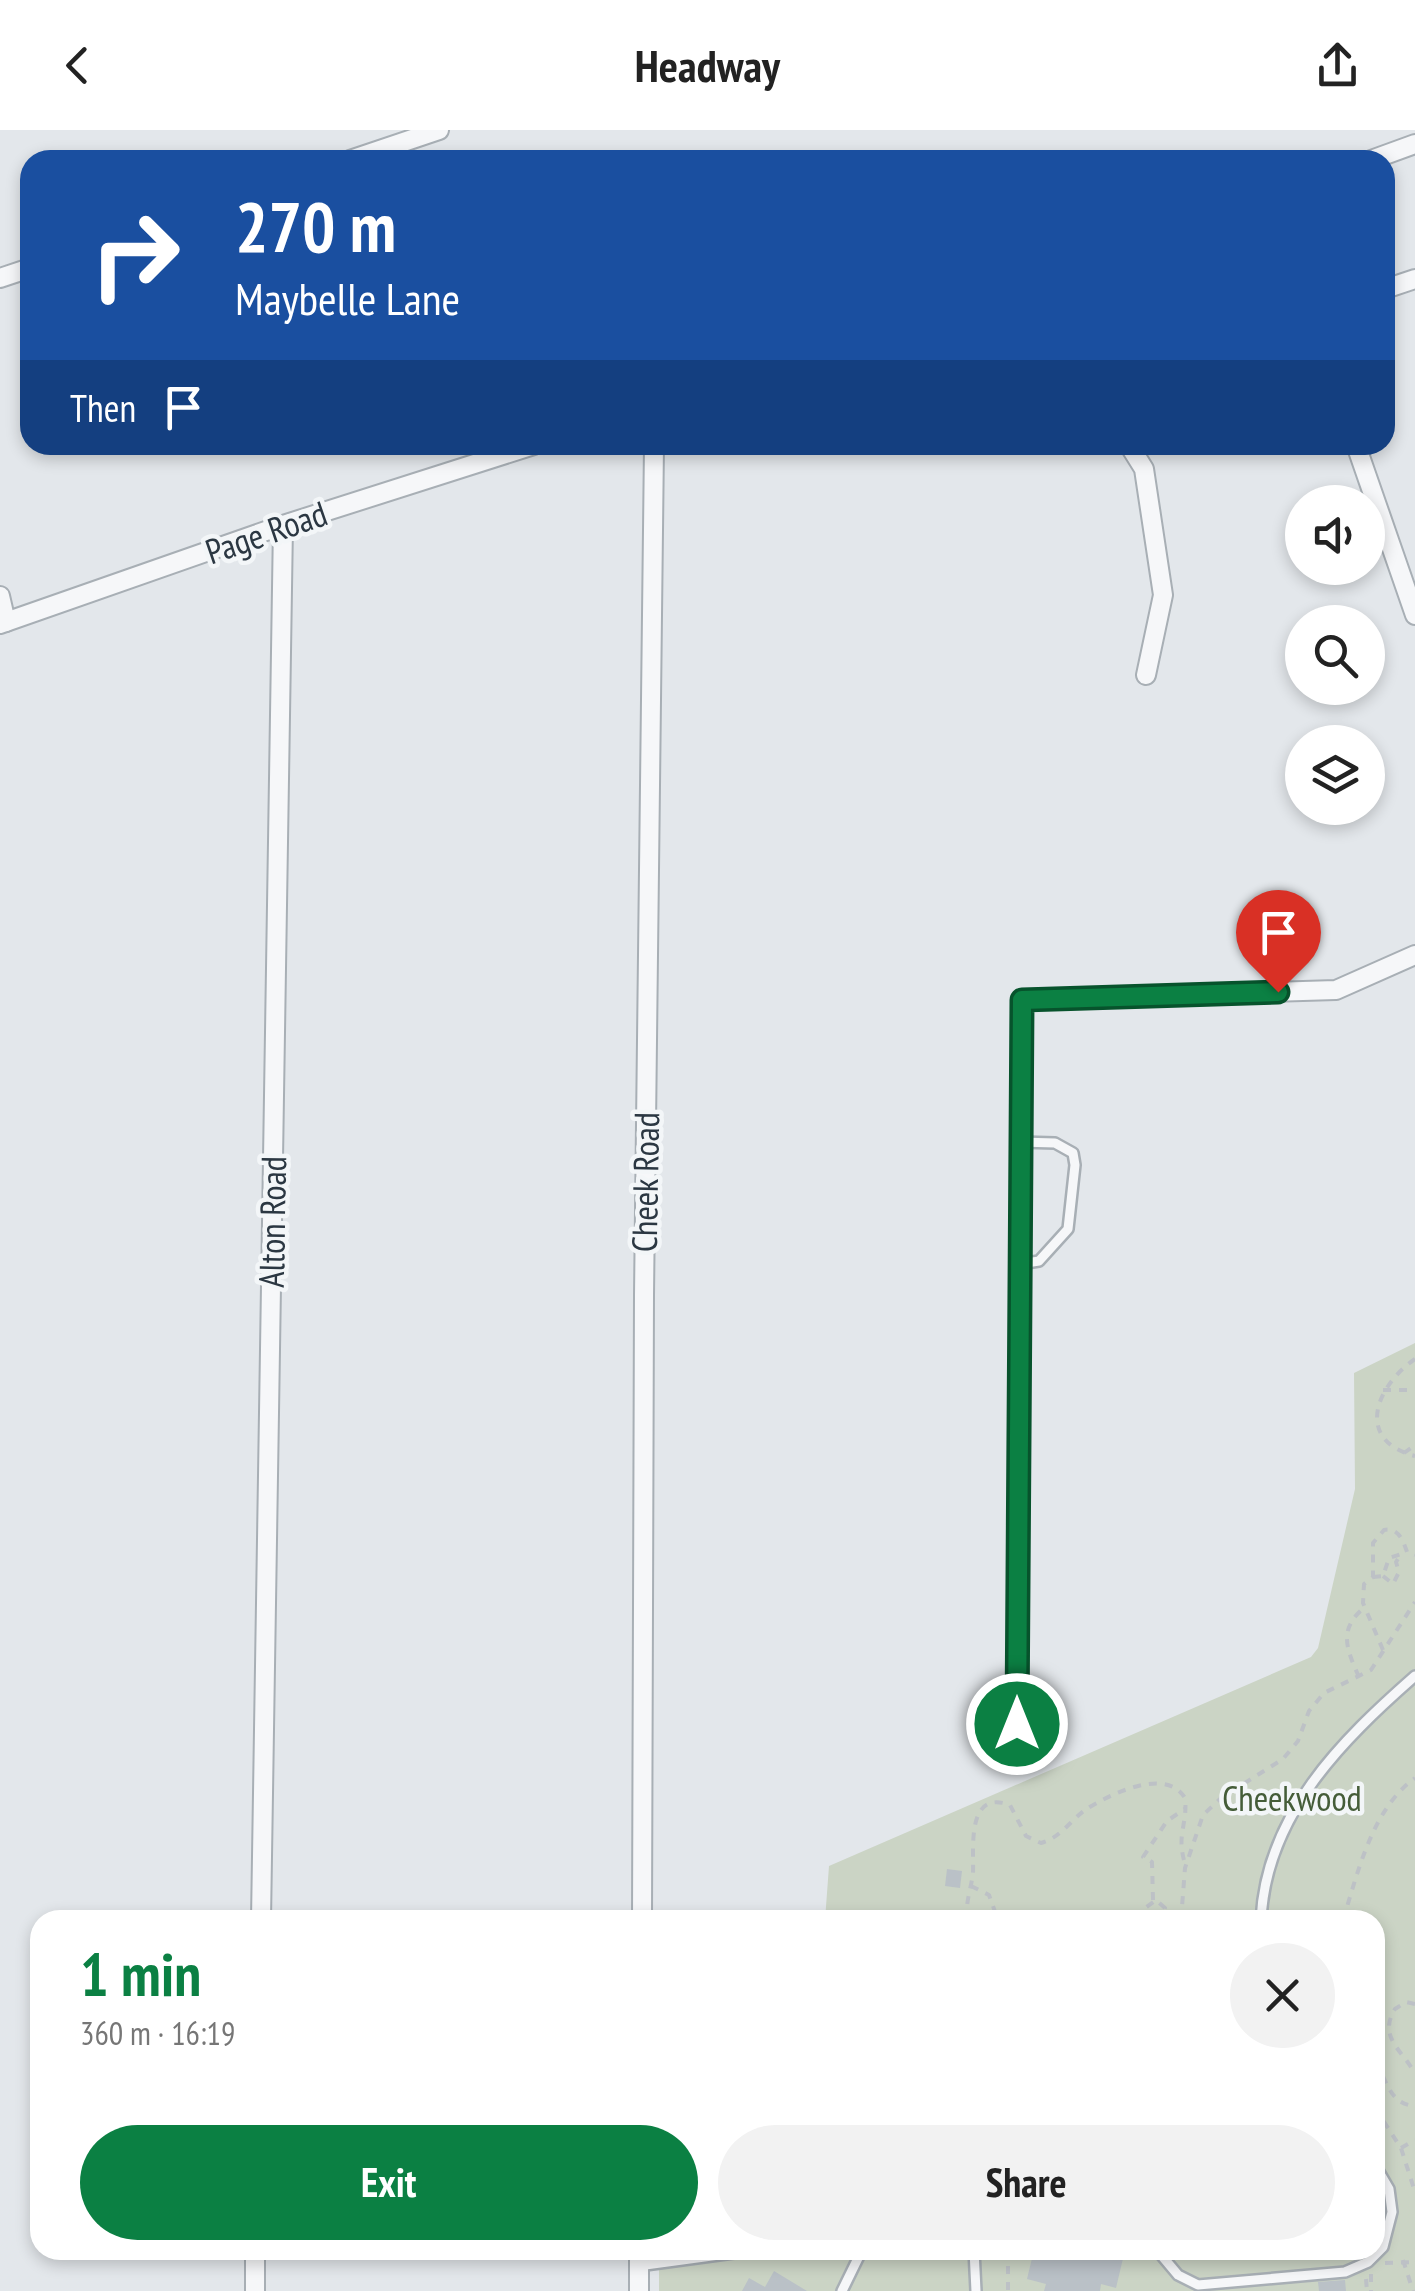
<!DOCTYPE html>
<html lang="en">
<head>
<meta charset="utf-8">
<style>
  body { margin:0; font-family:"PT Sans Narrow",sans-serif; background:#f2f2f2; color:#222; height:100vh; display:flex; flex-direction:column; font-size:38px; white-space:nowrap }
  * { box-sizing:border-box; margin:0 }
  p { font-size:32px; color:#767676 }
  .icon { flex:none; width:55px; height:55px; fill:none; stroke:currentColor; stroke-width:2; stroke-linecap:round; stroke-linejoin:round }
  .map { position:relative; flex:1; overflow:hidden }
  .drawer { position:absolute; left:30px; top:1780px; width:1355px; height:350px; display:flex; flex-direction:column; background:#fff; border-radius:30px; box-shadow:0 5px 15px #0003 }
  .drawer>* { flex:none }
  .top-card { position:absolute; left:20px; top:20px; width:1375px; height:305px; border-radius:30px; box-shadow:0 5px 15px #0003; background:#1a4fa0; color:#fff; overflow:hidden }
  .fabs { position:absolute; left:1285px; top:355px; display:grid; gap:20px }
  .fabs a { display:grid; place-items:center; width:100px; height:100px; border-radius:50%; background:#fff; box-shadow:0 5px 15px #0003; font-size:50px }
  .pin { position:absolute; display:grid; place-items:center; width:85px; height:85px; color:#fff; margin:-102px -42px; border-radius:50% 50% 50% 0; rotate:-45deg; box-shadow:0 0 10px #0007 }
  .pin .icon { rotate:45deg }
  .me { position:absolute; width:110px; margin:-55px; rotate:0deg; stroke-linejoin:round; filter:drop-shadow(0 0 8px #0008) }
  .turn { display:flex; align-items:center; gap:35px; height:210px; padding:0 50px; font-size:45px }
  .turn .icon { width:130px; height:130px; stroke-width:2.5 }
  .turn b { display:block; font-size:70px; line-height:85px }
  .then { display:flex; align-items:center; height:95px; padding:0 50px; background:#0003; gap:20px; font-size:38px }
  .round { display:grid; place-items:center; flex:none; width:105px; height:105px; border-radius:52px; background:#f2f2f2 }
  .overview { display:flex; align-items:center; justify-content:space-between; height:170px; padding:0 50px }
  h1 { font-size:60px; font-weight:800; line-height:75px; color:#0b8043 }
  .action { display:flex; gap:20px; margin-top:auto; padding:20px 50px }
  .action a { flex:1; height:115px; border-radius:60px; background:#0b8043; color:#fff; font-size:40px; font-weight:800; line-height:115px; text-align:center }
  .action a+a { background:#f2f2f2; color:#222 }
  header { display:flex; justify-content:space-between; align-items:center; height:130px; padding:0 50px; background:#fff; font-size:45px; font-weight:800 }
  .map>svg:first-child { display:block }
</style>
</head>
<body>
<header><svg class="icon" aria-label="back" viewBox="0 0 24 24"><path d="M15 5l-7 7 7 7"/></svg>Headway<svg class="icon" aria-label="share" viewBox="0 0 24 24"><path d="M12 15V3M7 8l5-5 5 5M5 13v7h14v-7"/></svg></header>
<div class="map">
<svg width="1415" height="2161" viewBox="0 0 1415 2161">
  <rect width="100%" height="100%" fill="#e3e7eb"/>
  <path fill="#cbd4c5" d="M1415,1213V2161H659V2120H1375V1790H825L829,1736L1311,1527L1318,1518L1355,1359L1354,1243Z"/>
  <g fill="#bac1c7">
    <path d="M947,1739L962,1741L960,1758L945,1756Z"/>
    <path d="M1034,2120H1125L1116,2158L1101,2154L1100,2161H1044L1046,2154L1027,2149Z"/>
    <path d="M774,2141L807,2161H742L749,2148L765,2157Z"/>
    <path d="M1345,2150L1346,2161H1319L1318,2152Z"/>
  </g>
  <g fill="none" stroke-linecap="round" stroke-linejoin="round">
    <defs>
      <g id="service">
        <path d="M1020,1134L1039,1131L1068,1099L1075,1035L1073,1023L1055,1013L1020,1012"/>
        <path d="M1261,1790C1266,1685 1341,1611 1415,1546"/>
        <path d="M974,2120L976,2161"/>
        <path d="M1157,2120L1178,2145L1198,2155L1345,2142L1368,2132L1383,2117L1392,2082L1389,2059L1375,2035"/>
        <path d="M638,2136L756,2120"/>
        <path d="M842,2161L862,2120"/>
      </g>
      <g id="minor">
        <path d="M350,30L439,0"/>
        <path d="M1371,30L1415,14"/>
        <path d="M0,148L30,138"/>
        <path d="M1385,159L1415,149"/>
        <path d="M1129,315L1144,339L1163,465L1146,545"/>
        <path d="M1356,315L1415,485"/>
        <path d="M0,466L6,492"/>
        <path d="M0,494L283,395L534,315"/>
        <path d="M1017,1631L1022,870L1336,860L1415,825"/>
        <path d="M261,1790L283,395"/>
        <path d="M642,1790L644,1165L654,315"/>
        <path d="M255,2161V2120"/>
        <path d="M639,2161V2120"/>
      </g>
    </defs>
    <use href="#service" stroke="#a8afb5" stroke-width="14"/>
    <use href="#minor" stroke="#a8afb5" stroke-width="22"/>
    <g stroke="#bdc1c6" stroke-width="4" stroke-dasharray="8 8" stroke-linecap="butt">
      <path d="M1415,1229C1376,1256 1354,1310 1415,1326"/>
      <path d="M1383,1260H1415"/>
      <path d="M1404,1323L1415,1315"/>
      <path d="M1383,1446L1393,1454L1399,1442L1396,1432L1402,1423"/>
      <path d="M1373,1447L1383,1446L1389,1428L1407,1422"/>
      <path d="M1383,1520L1363,1473L1364,1454L1373,1447V1413L1384,1400C1398,1397 1403,1410 1407,1422L1415,1425"/>
      <path d="M1359,1547C1346,1518 1338,1499 1365,1477"/>
      <path d="M971,1756L989,1765L998,1790"/>
      <path d="M1153,1770L1152,1732L1143,1727L1167,1691L1186,1678"/>
      <path d="M967,1790C965,1774 971,1759 973,1743C974,1718 966,1659 1010,1675L1026,1706L1041,1713C1060,1708 1070,1691 1085,1680C1108,1665 1166,1636 1185,1668C1188,1696 1175,1704 1186,1737"/>
      <path d="M1152,1790L1145,1778L1156,1770L1165,1778L1158,1790"/>
      <path d="M1181,1790L1185,1738L1203,1685L1221,1668L1283,1629L1298,1611L1309,1581L1324,1563L1371,1540L1415,1472"/>
      <path d="M1343,1790C1358,1742 1372,1679 1415,1648"/>
      <path d="M1415,1874L1406,1872L1395,1879C1377,1908 1404,1921 1415,1944"/>
      <path d="M1375,1932C1388,1951 1389,1974 1415,1976"/>
      <path d="M1375,1978L1401,2018L1415,2062"/>
      <path d="M1401,2018L1415,2010"/>
      <path d="M1008,2120V2161"/>
      <path d="M1403,2130L1413,2161"/>
      <path d="M1385,2133L1415,2132"/>
      <path d="M1371,2144V2161"/>
      <path d="M1366,2149L1367,2161"/>
    </g>
    <use href="#service" stroke="#f6f7f9" stroke-width="9"/>
    <use href="#minor" stroke="#f6f7f9" stroke-width="18"/>
  </g>
  <g fill="none" stroke-linecap="round" stroke-linejoin="round">
    <defs>
      <path id="route" d="M1017,1594L1022,870L1278,862"/>
    </defs>
    <use href="#route" stroke="#07532c" stroke-width="25"/>
    <use href="#route" stroke="#0b8043" stroke-width="18"/>
  </g>
  <g text-anchor="middle" dominant-baseline="central" stroke-width="9" stroke-linejoin="round" paint-order="stroke">
    <g font-size="35" fill="#2b3742" stroke="#f3f6f8">
      <text transform="translate(266 402) rotate(-19)">Page Road</text>
      <text transform="translate(645 1052) rotate(-89)">Cheek Road</text>
      <text transform="translate(272 1092) rotate(-89)">Alton Road</text>
    </g>
    <g font-size="35" fill="#455d39" stroke="#f3f6f8">
      <text x="1292" y="1668">Cheekwood</text>
    </g>
  </g>
</svg>
<div class="fabs">
<a><svg class="icon" aria-label="sound" viewBox="0 0 24 24"><path d="M4 9h4l5-4v14l-5-4H4zM17 9q2 3 0 6"/></svg></a>
<a><svg class="icon" aria-label="search" viewBox="0 0 24 24"><circle cx="10" cy="10" r="6"/><path d="M15 15l6 6"/></svg></a>
<a><svg class="icon" aria-label="layers" viewBox="0 0 24 24"><path d="M12 4l9 5-9 5-9-5zM3 14l9 5 9-5"/></svg></a>
</div>
<div class="pin" style="left:1278px;top:862px;background:#d93025"><svg class="icon" aria-label="arrive" viewBox="0 0 24 24"><path d="M6 21V4h12l-3 4 3 4H6"/></svg></div>
<svg class="me" style="left:1017px;top:1594px" viewBox="-20 -20 40 40"><circle r="17" fill="#0b8043" stroke="#fff" stroke-width="3"/><path d="M0-11L8 9 0 5-8 9z" fill="#fff"/></svg>
<div class="top-card">
<div class="turn"><svg class="icon" aria-label="right" viewBox="0 0 24 24"><path d="M7 20v-9h11M14 6l5 5-5 5"/></svg><div><b>270 m</b>Maybelle Lane</div></div>
<div class="then">Then<svg class="icon" aria-label="arrive" viewBox="0 0 24 24"><path d="M6 21V4h12l-3 4 3 4H6"/></svg></div>
</div>
<section class="drawer">
<div class="overview"><div><h1>1 min</h1><p>360 m · 16:19</p></div><a class="round"><svg class="icon" aria-label="close" viewBox="0 0 24 24"><path d="M6 6l12 12M18 6L6 18"/></svg></a></div>
<div class="action"><a>Exit</a><a>Share</a></div>
</section>
</div>
</body>
</html>
